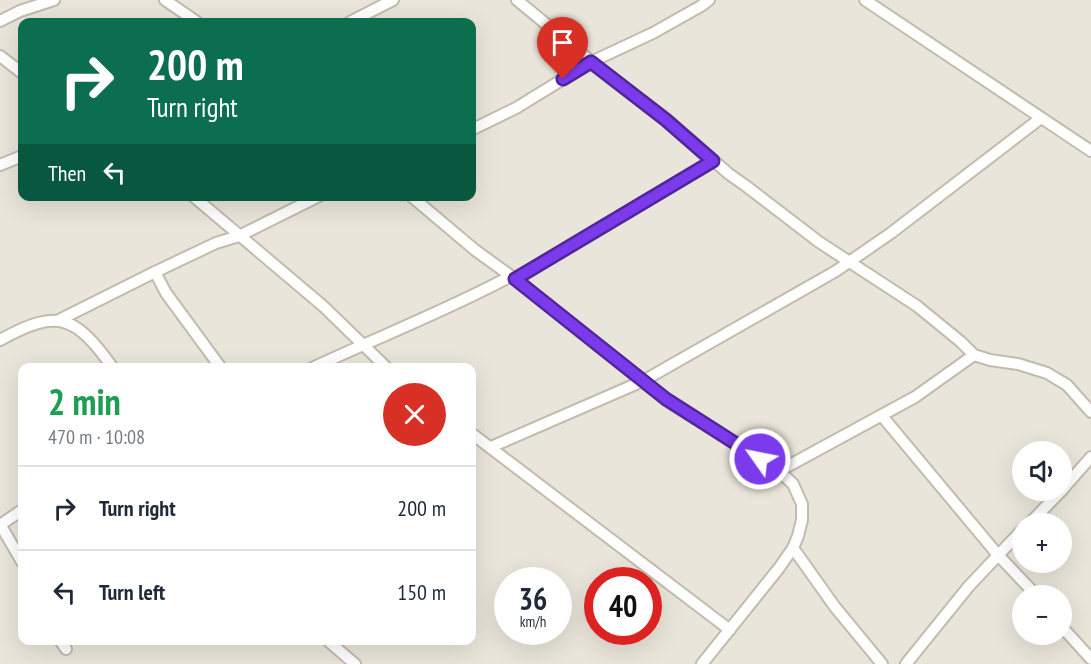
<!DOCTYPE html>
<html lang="en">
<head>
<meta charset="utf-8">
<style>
  body { margin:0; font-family:"PT Sans Narrow",sans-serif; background:#f6f6f7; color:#1f2937; height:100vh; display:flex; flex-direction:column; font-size:22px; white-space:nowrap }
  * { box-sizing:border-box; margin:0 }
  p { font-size:20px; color:#747a83 }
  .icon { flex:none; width:33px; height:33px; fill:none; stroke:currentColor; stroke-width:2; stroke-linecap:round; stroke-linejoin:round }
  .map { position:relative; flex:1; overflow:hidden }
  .details { position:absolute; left:18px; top:363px; width:458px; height:282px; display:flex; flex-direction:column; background:#fff; border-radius:12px; box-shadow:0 6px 24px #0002 }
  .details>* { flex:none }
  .top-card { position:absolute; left:18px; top:18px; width:458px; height:183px; border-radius:12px; box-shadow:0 6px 24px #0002; background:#0b6e4f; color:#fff; overflow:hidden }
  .controls { position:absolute; left:1012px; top:441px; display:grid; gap:12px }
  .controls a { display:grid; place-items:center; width:60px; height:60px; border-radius:50%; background:#fff; box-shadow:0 6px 24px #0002; font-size:30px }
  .speed { position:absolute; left:494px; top:567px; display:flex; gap:12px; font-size:30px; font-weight:700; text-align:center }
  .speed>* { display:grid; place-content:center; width:78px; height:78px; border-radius:50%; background:#fff; box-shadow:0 6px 24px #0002; line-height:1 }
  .speed small { font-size:15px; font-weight:400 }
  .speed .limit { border:9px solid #d22; background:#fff; color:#111 }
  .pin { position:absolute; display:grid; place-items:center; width:51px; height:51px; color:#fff; margin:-62px -26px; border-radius:50% 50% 50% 0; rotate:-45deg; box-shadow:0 0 6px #0007 }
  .pin .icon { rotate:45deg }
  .me { position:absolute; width:66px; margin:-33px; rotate:303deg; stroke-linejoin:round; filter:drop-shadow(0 0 4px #0008) }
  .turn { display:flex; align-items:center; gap:21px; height:126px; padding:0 30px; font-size:27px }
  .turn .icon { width:78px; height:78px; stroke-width:2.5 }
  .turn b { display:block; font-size:42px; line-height:51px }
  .then { display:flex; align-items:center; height:57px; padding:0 30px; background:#0003; gap:12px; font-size:22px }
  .round { display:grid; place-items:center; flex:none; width:63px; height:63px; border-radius:32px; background:#f6f6f7 }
  .headline { display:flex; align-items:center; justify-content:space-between; height:102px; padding:0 30px }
  h1 { font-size:36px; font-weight:700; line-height:45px; color:#1e9e55 }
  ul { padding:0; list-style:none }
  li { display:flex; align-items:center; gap:18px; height:84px; padding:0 30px; border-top:2px solid #e0e1e3 }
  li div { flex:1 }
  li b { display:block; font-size:22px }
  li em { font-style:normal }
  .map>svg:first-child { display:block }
</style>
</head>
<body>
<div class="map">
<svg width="1091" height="664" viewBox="0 0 1091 664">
  <rect width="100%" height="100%" fill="#f6f3ec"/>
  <path fill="#eae5da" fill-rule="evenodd" d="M0,0H1091V664H0ZM22,22H471V196H22ZM22,368H471V640H22ZM1023,452H1062V490H1023ZM1023,524H1062V562H1023ZM507,580H558V632H507ZM597,580H648V632H597ZM1023,596H1062V634H1023Z"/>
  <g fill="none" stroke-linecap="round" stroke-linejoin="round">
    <defs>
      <g id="minor">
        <path d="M165,0L197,22"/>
        <path d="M517,0L604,72L666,119L729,174L746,186L819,242L917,306L961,342L974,355L990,360L1018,364L1047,373L1067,385L1091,412"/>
        <path d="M865,0L1091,151"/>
        <path d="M0,21L20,11L54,0"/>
        <path d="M350,22L393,0"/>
        <path d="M0,56L22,73"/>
        <path d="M471,130L516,108L591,62L653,33L701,6L709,0"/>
        <path d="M0,165L22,156"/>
        <path d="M193,196L323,306L387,368"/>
        <path d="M411,196L475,250L515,279L666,400L779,471L793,484L802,504V520L798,536L793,548L779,568L702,664"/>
        <path d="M515,279L713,161"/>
        <path d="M59,320L155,272"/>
        <path d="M0,340C58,308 75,315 113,368"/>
        <path d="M221,368L166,293L155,272L216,243L239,236L319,196"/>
        <path d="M312,368C378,337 446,311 511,276"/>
        <path d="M882,416L998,555L1037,596"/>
        <path d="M471,433L730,630"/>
        <path d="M491,447L643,381L836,271L891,233L1041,118"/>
        <path d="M779,471L915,397L974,355"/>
        <path d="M1062,490L1091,457"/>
        <path d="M0,524L22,562"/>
        <path d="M1029,524L1062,490"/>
        <path d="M0,525L22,510"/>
        <path d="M793,548L835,607L882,664"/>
        <path d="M1062,627L1091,659"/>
        <path d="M60,640L66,649"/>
        <path d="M327,640L355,664"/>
        <path d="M906,664L969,586L1023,529"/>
      </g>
    </defs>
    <use href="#minor" stroke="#c2bbae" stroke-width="14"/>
    <use href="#minor" stroke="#fff" stroke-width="10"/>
  </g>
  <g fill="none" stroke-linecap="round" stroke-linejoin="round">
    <defs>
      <path id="route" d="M563,79L591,62L666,120L713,161L515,279L666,399L760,459"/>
    </defs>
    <use href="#route" stroke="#51269a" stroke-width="15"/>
    <use href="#route" stroke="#7c3aed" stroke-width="10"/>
  </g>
</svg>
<div class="controls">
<a><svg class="icon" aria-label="sound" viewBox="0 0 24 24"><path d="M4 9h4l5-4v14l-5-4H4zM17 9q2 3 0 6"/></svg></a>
<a>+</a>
<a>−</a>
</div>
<div class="speed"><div>36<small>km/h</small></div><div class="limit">40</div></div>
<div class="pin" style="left:563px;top:79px;background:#d93025"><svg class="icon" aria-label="arrive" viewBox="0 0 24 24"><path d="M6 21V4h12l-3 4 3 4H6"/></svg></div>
<svg class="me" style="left:760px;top:459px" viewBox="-20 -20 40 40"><circle r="17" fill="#7c3aed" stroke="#fff" stroke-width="3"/><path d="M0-11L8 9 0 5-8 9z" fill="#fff"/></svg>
<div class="top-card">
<div class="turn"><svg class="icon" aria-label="right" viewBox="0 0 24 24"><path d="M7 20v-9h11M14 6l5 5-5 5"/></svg><div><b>200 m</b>Turn right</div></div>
<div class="then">Then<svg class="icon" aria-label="left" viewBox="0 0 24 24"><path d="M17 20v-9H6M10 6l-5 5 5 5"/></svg></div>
</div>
<section class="details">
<div class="headline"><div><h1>2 min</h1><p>470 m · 10:08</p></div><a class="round" style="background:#d93025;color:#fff"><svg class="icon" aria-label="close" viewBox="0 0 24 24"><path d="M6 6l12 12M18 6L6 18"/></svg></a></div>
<ul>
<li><svg class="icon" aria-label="right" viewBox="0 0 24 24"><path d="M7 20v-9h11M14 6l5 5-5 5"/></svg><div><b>Turn right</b></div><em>200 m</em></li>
<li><svg class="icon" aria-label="left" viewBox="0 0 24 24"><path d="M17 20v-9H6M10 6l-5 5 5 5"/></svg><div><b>Turn left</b></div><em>150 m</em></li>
</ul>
</section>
</div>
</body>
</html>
